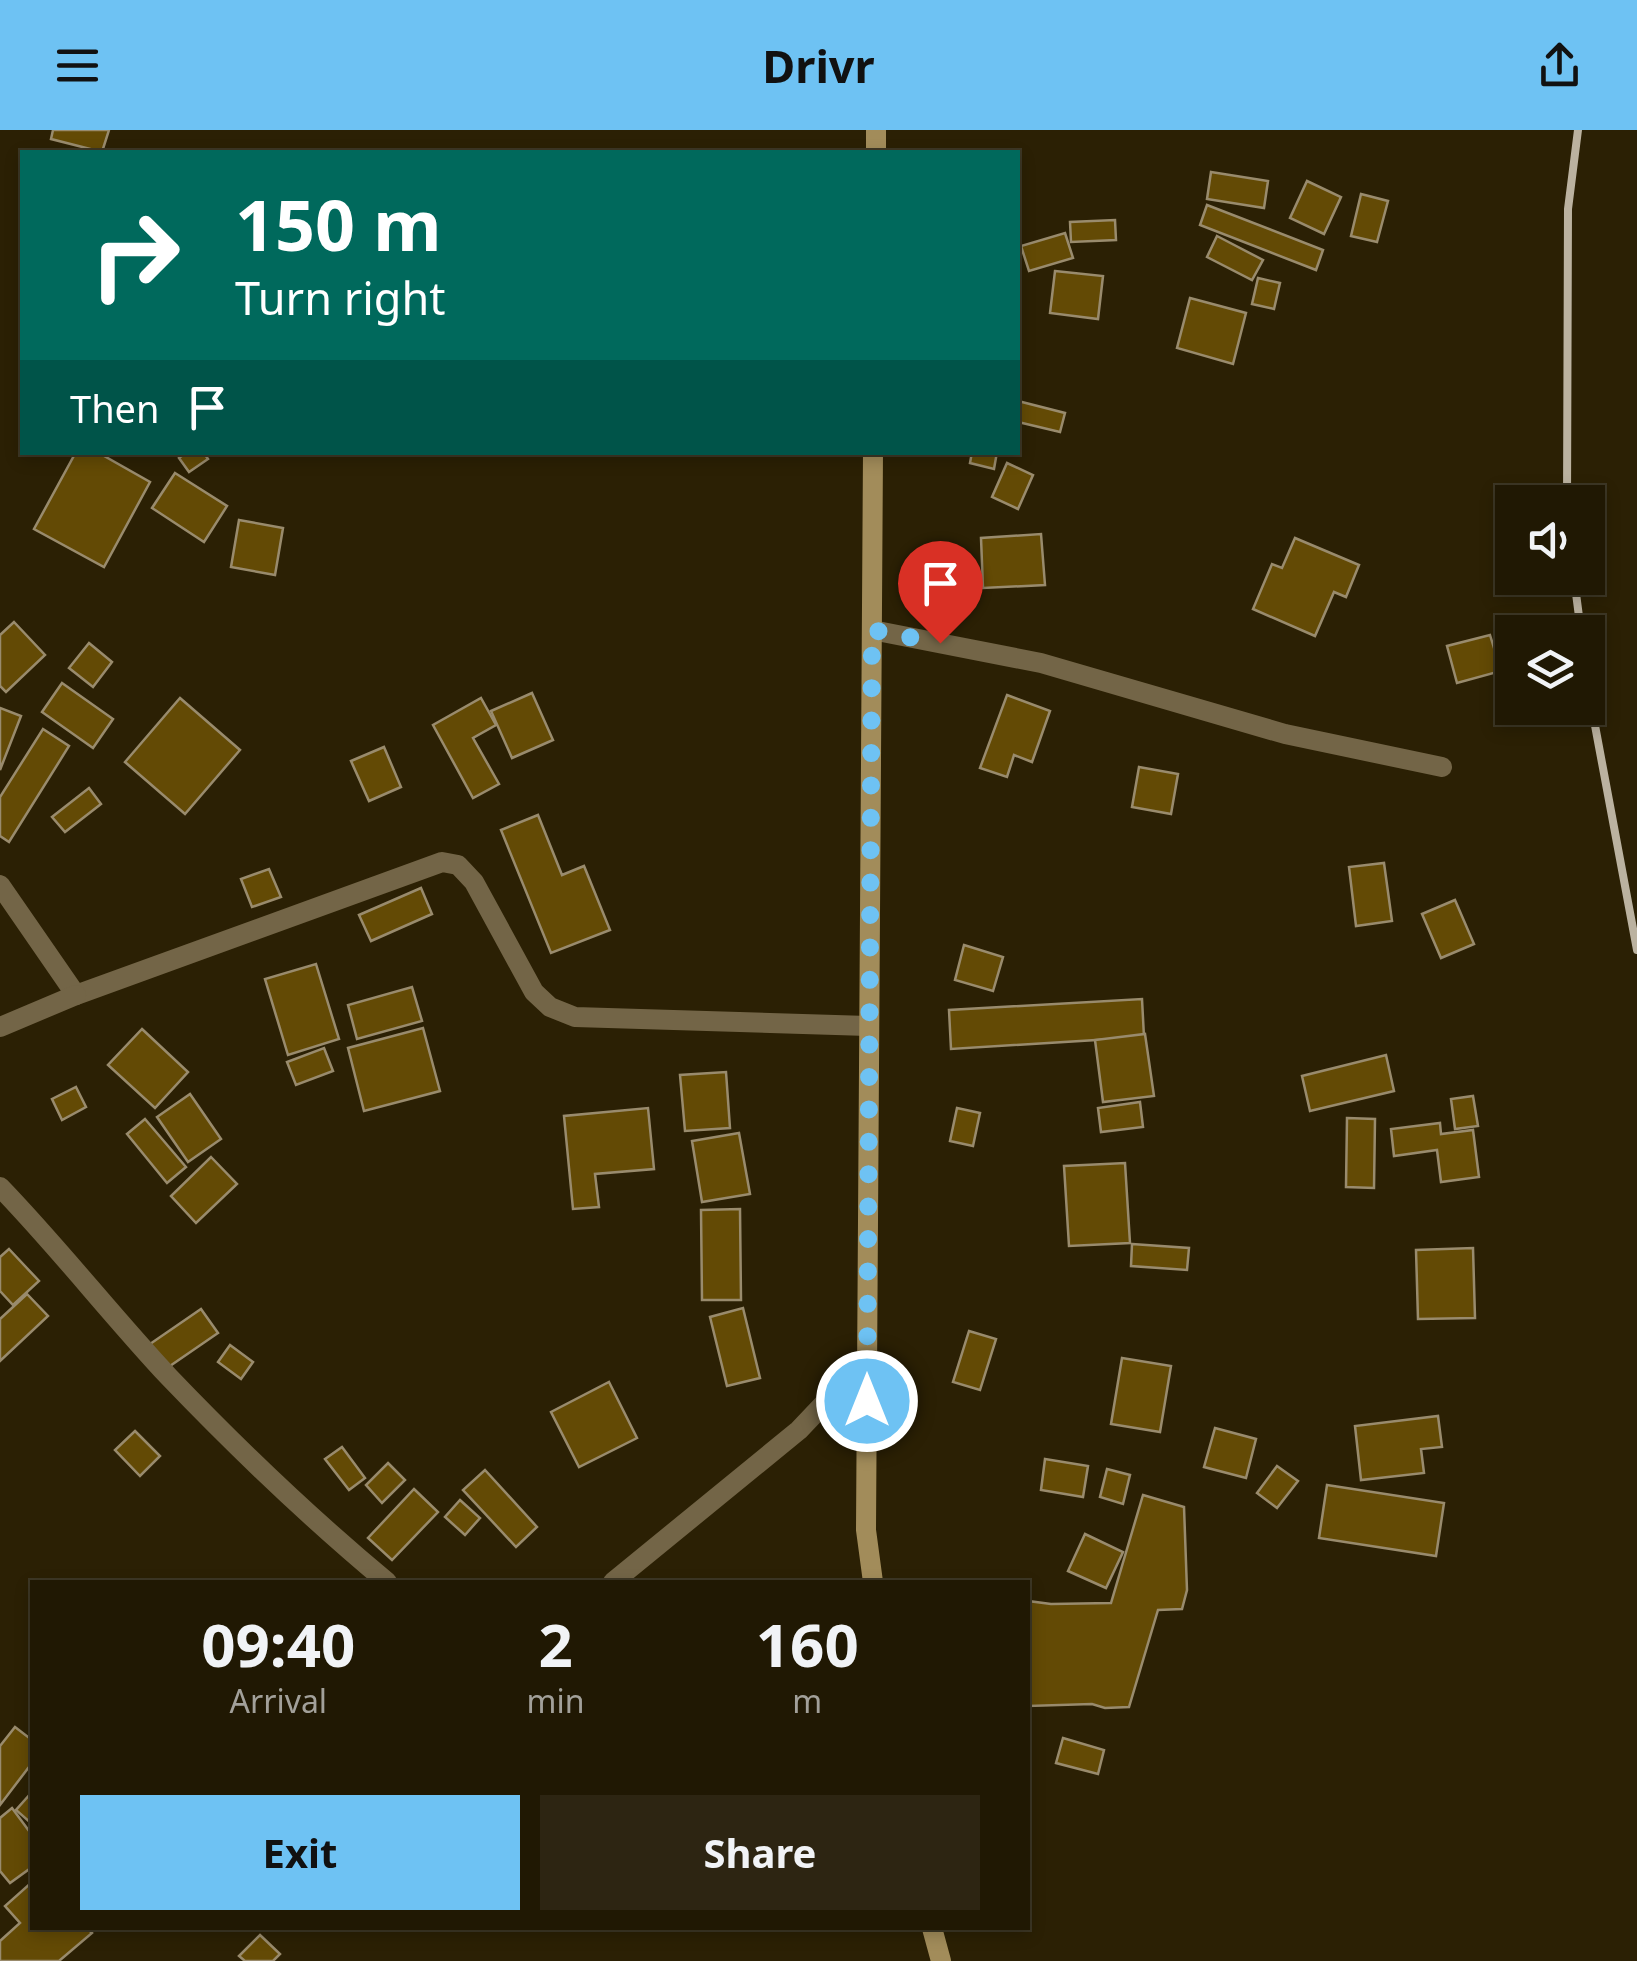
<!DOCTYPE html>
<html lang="en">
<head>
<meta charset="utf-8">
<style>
  body { margin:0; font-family:"Noto Sans",sans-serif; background:#2d2512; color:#f1f3f6; height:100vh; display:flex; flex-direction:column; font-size:38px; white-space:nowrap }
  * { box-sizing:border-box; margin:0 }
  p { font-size:32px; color:#a2a09a }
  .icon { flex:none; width:55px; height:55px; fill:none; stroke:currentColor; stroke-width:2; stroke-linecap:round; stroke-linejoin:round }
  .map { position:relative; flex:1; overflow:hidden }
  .drawer { position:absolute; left:30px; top:1450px; width:1000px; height:350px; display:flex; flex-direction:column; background:#201803; border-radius:0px; box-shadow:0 5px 15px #0003,0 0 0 2px #3d3725 }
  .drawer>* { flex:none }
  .banner { position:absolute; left:20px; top:20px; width:1000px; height:305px; border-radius:0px; box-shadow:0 5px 15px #0003,0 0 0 2px #3d3725; background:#00695c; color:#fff; overflow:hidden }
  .tools { position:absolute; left:1495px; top:355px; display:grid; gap:20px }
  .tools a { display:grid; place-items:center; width:110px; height:110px; border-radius:0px; background:#201803; box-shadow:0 5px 15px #0003,0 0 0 2px #3d3725; font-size:50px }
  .pin { position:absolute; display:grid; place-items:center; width:85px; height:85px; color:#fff; margin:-102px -42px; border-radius:50% 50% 50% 0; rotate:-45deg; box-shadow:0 0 10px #0007 }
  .pin .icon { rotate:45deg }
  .me { position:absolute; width:110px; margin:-55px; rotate:0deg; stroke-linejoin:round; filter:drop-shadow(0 0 8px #0008) }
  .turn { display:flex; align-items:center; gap:35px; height:210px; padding:0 50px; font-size:45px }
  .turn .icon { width:130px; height:130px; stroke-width:2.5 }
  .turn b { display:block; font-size:70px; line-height:85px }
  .then { display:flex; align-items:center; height:95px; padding:0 50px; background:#0003; gap:20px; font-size:38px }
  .eta { display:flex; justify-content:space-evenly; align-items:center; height:170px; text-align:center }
  .eta b { font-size:60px; font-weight:700; line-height:70px }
  .button { display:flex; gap:20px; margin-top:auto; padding:20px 50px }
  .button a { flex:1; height:115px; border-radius:0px; background:#6ec2f3; color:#111; font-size:40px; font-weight:700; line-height:115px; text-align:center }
  .button a+a { background:#2d2512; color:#f1f3f6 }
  header { display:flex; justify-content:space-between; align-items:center; height:130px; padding:0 50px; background:#6ec2f3; color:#111; font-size:45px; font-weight:700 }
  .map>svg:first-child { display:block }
</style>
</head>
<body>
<header><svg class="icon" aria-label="menu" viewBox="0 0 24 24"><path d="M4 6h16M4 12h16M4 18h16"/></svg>Drivr<svg class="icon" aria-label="share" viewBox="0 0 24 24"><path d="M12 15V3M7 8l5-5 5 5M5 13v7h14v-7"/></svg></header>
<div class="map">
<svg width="1637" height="1831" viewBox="0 0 1637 1831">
  <rect width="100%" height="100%" fill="#2b2004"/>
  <g fill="#634a05" stroke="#998b6d" stroke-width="2.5">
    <path d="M53,0H109L102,22L51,9Z"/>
    <path d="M1211,42L1268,51L1264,78L1207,69Z"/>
    <path d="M1307,51L1341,67L1324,104L1290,88Z"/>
    <path d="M1361,64L1388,71L1377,112L1351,106Z"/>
    <path d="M1207,75L1323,120L1316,140L1200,95Z"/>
    <path d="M1115,90L1116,110L1071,112L1070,92Z"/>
    <path d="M1065,103L1073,128L1029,141L1021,116Z"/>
    <path d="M1217,106L1263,130L1252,150L1207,127Z"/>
    <path d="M1055,141L1103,146L1098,189L1050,183Z"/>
    <path d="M1258,148L1280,153L1274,179L1252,174Z"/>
    <path d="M1190,168L1246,183L1233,234L1177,218Z"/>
    <path d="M1018,271L1065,283L1060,302L1018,292Z"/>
    <path d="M76,322H97L150,352L104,437L34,399Z"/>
    <path d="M187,322H203L208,329L189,342L179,328Z"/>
    <path d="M972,322H997L994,339L970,333Z"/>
    <path d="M1007,333L1033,345L1018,379L992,367Z"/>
    <path d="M175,343L227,376L204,412L152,378Z"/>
    <path d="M239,390L283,398L275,445L231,437Z"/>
    <path d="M1041,404L1045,455L983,458L981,408Z"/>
    <path d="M1295,408L1359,435L1346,467L1334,462L1315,506L1253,479L1272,434L1282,438Z"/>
    <path d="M14,492L45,525L6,562L0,556V505Z"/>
    <path d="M1490,505L1501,541L1457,553L1447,516Z"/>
    <path d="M89,513L112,532L93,557L69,538Z"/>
    <path d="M62,553L113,589L93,618L42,582Z"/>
    <path d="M532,563L553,610L512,628L491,581Z"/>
    <path d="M1007,565L1050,581L1032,632L1014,625L1007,647L980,638Z"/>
    <path d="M180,568L240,620L185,684L125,632Z"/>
    <path d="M481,568L496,595L473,608L499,654L473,668L433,595Z"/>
    <path d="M0,578L21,586L0,640Z"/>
    <path d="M43,599L69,616L9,712L0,706V667Z"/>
    <path d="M384,617L401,657L369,671L351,631Z"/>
    <path d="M1139,637L1178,644L1171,684L1132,677Z"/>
    <path d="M89,658L101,674L65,702L52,687Z"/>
    <path d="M538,685L562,745L584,736L610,800L551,823L501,700Z"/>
    <path d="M1384,733L1392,791L1356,796L1349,737Z"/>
    <path d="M269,739L281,767L252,777L241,749Z"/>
    <path d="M421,758L432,784L371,811L359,785Z"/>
    <path d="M1455,770L1474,814L1441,828L1422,784Z"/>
    <path d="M964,815L1003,827L993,861L955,850Z"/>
    <path d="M316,834L339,909L288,925L265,849Z"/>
    <path d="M412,857L422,891L357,909L348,875Z"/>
    <path d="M1142,869L1144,907L951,919L949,880Z"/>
    <path d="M423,898L440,961L364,981L348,918Z"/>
    <path d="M142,899L188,942L155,978L108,935Z"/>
    <path d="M1145,904L1154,966L1103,972L1095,910Z"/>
    <path d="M324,918L333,941L296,955L287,932Z"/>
    <path d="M1386,925L1394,961L1310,981L1302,946Z"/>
    <path d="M726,942L730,998L685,1001L680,945Z"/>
    <path d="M76,957L86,977L62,990L52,969Z"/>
    <path d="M190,964L221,1009L188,1032L157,987Z"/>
    <path d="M1473,966L1478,996L1455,999L1451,969Z"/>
    <path d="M1140,972L1143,997L1101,1002L1098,978Z"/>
    <path d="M648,978L654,1039L595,1044L599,1077L573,1079L564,986Z"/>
    <path d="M957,978L980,983L973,1016L950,1011Z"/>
    <path d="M1347,988L1375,989L1374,1058L1346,1057Z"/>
    <path d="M145,989L186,1037L167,1053L127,1004Z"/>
    <path d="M1440,993L1441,1004L1473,1000L1479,1047L1441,1052L1437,1020L1394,1026L1391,999Z"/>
    <path d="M739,1003L750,1064L702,1072L692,1011Z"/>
    <path d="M211,1027L237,1054L196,1093L171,1066Z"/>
    <path d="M1125,1033L1130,1113L1069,1116L1064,1036Z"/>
    <path d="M740,1079L741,1170H702L701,1080Z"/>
    <path d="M1132,1114L1189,1118L1187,1140L1131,1136Z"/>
    <path d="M1473,1118L1475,1188L1418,1189L1416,1120Z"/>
    <path d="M9,1119L39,1151L13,1175L0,1161V1127Z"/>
    <path d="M27,1164L48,1186L0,1231V1189Z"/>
    <path d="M743,1178L760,1248L727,1256L710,1187Z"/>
    <path d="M201,1179L218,1203L167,1238L150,1214Z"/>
    <path d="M969,1201L996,1209L980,1260L953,1252Z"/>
    <path d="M230,1215L253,1232L241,1249L218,1232Z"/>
    <path d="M1122,1228L1171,1236L1160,1302L1111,1294Z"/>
    <path d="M609,1252L637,1308L579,1337L551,1282Z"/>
    <path d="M1438,1286L1442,1317L1421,1319L1424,1343L1361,1350L1355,1296Z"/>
    <path d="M1215,1298L1256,1309L1246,1348L1204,1337Z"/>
    <path d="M135,1301L160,1326L140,1346L115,1320Z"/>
    <path d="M342,1317L365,1348L349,1360L325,1329Z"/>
    <path d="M1045,1329L1088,1336L1083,1367L1041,1360Z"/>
    <path d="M388,1333L405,1350L382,1373L366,1355Z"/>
    <path d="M1277,1336L1298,1351L1277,1378L1257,1363Z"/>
    <path d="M1107,1339L1130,1345L1123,1374L1100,1367Z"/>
    <path d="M485,1340L537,1397L516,1417L463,1360Z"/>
    <path d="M1327,1355L1444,1373L1436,1426L1319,1408Z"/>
    <path d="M414,1359L438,1382L392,1430L368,1408Z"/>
    <path d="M1143,1365L1184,1377L1187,1460L1182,1479L1158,1480L1129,1577L1105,1578L1092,1574L1028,1576V1471L1051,1474L1111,1473Z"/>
    <path d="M460,1370L480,1388L465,1405L445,1387Z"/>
    <path d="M1085,1404L1123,1422L1106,1458L1068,1441Z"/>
    <path d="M15,1597L32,1610V1633L0,1675V1616Z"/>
    <path d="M1063,1608L1104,1620L1098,1644L1056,1633Z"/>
    <path d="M32,1662V1694L16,1680Z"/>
    <path d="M12,1678L32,1705V1737L10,1753L0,1741V1688Z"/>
    <path d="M32,1752V1798H87L92,1803L59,1831H0V1811L20,1793L5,1776Z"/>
    <path d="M260,1805L280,1824L273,1831H245L239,1826Z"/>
  </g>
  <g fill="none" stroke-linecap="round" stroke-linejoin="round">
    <g stroke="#736547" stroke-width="20">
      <path d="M872,500L1041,533L1285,604L1442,637"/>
      <path d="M0,755L76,865L442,732L458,735L474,752L534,862L550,877L575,887L868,896"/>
      <path d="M0,897L76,865"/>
      <path d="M0,1057C59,1118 111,1185 169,1247C238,1319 310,1388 387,1452"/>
      <path d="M613,1452L799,1300L836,1261L867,1239"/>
    </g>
    <g stroke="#a28c5a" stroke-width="20">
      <path d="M876,22V0"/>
      <path d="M873,1452L866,1400L873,322"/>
      <path d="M932,1798L941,1831"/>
    </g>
    <g stroke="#bbb2a0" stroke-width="8">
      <path d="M1567,372L1568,79L1578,0"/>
      <path d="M1574,448L1581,502"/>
      <path d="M1588,558L1637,820"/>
    </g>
  </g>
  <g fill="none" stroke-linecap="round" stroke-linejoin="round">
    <path stroke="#6ec2f3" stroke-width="18" stroke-dasharray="0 32.4" d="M867,1271L872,500L940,513"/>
  </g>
</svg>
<div class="tools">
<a><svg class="icon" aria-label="sound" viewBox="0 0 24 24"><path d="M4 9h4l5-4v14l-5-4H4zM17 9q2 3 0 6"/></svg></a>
<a><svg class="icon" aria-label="layers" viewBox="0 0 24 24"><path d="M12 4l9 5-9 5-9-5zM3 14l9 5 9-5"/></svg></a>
</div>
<div class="pin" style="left:940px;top:513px;background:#d93025"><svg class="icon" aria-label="arrive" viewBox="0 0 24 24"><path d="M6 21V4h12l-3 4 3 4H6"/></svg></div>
<svg class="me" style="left:867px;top:1271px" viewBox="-20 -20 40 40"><circle r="17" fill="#6ec2f3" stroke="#fff" stroke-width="3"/><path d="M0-11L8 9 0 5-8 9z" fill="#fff"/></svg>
<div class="banner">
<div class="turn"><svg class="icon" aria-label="right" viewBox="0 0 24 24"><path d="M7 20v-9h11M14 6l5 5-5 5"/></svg><div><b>150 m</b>Turn right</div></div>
<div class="then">Then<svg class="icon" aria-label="arrive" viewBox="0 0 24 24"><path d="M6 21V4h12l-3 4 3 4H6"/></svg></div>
</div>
<section class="drawer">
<div class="eta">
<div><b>09:40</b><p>Arrival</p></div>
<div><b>2</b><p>min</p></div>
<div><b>160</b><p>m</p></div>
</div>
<div class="button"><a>Exit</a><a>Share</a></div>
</section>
</div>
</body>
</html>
